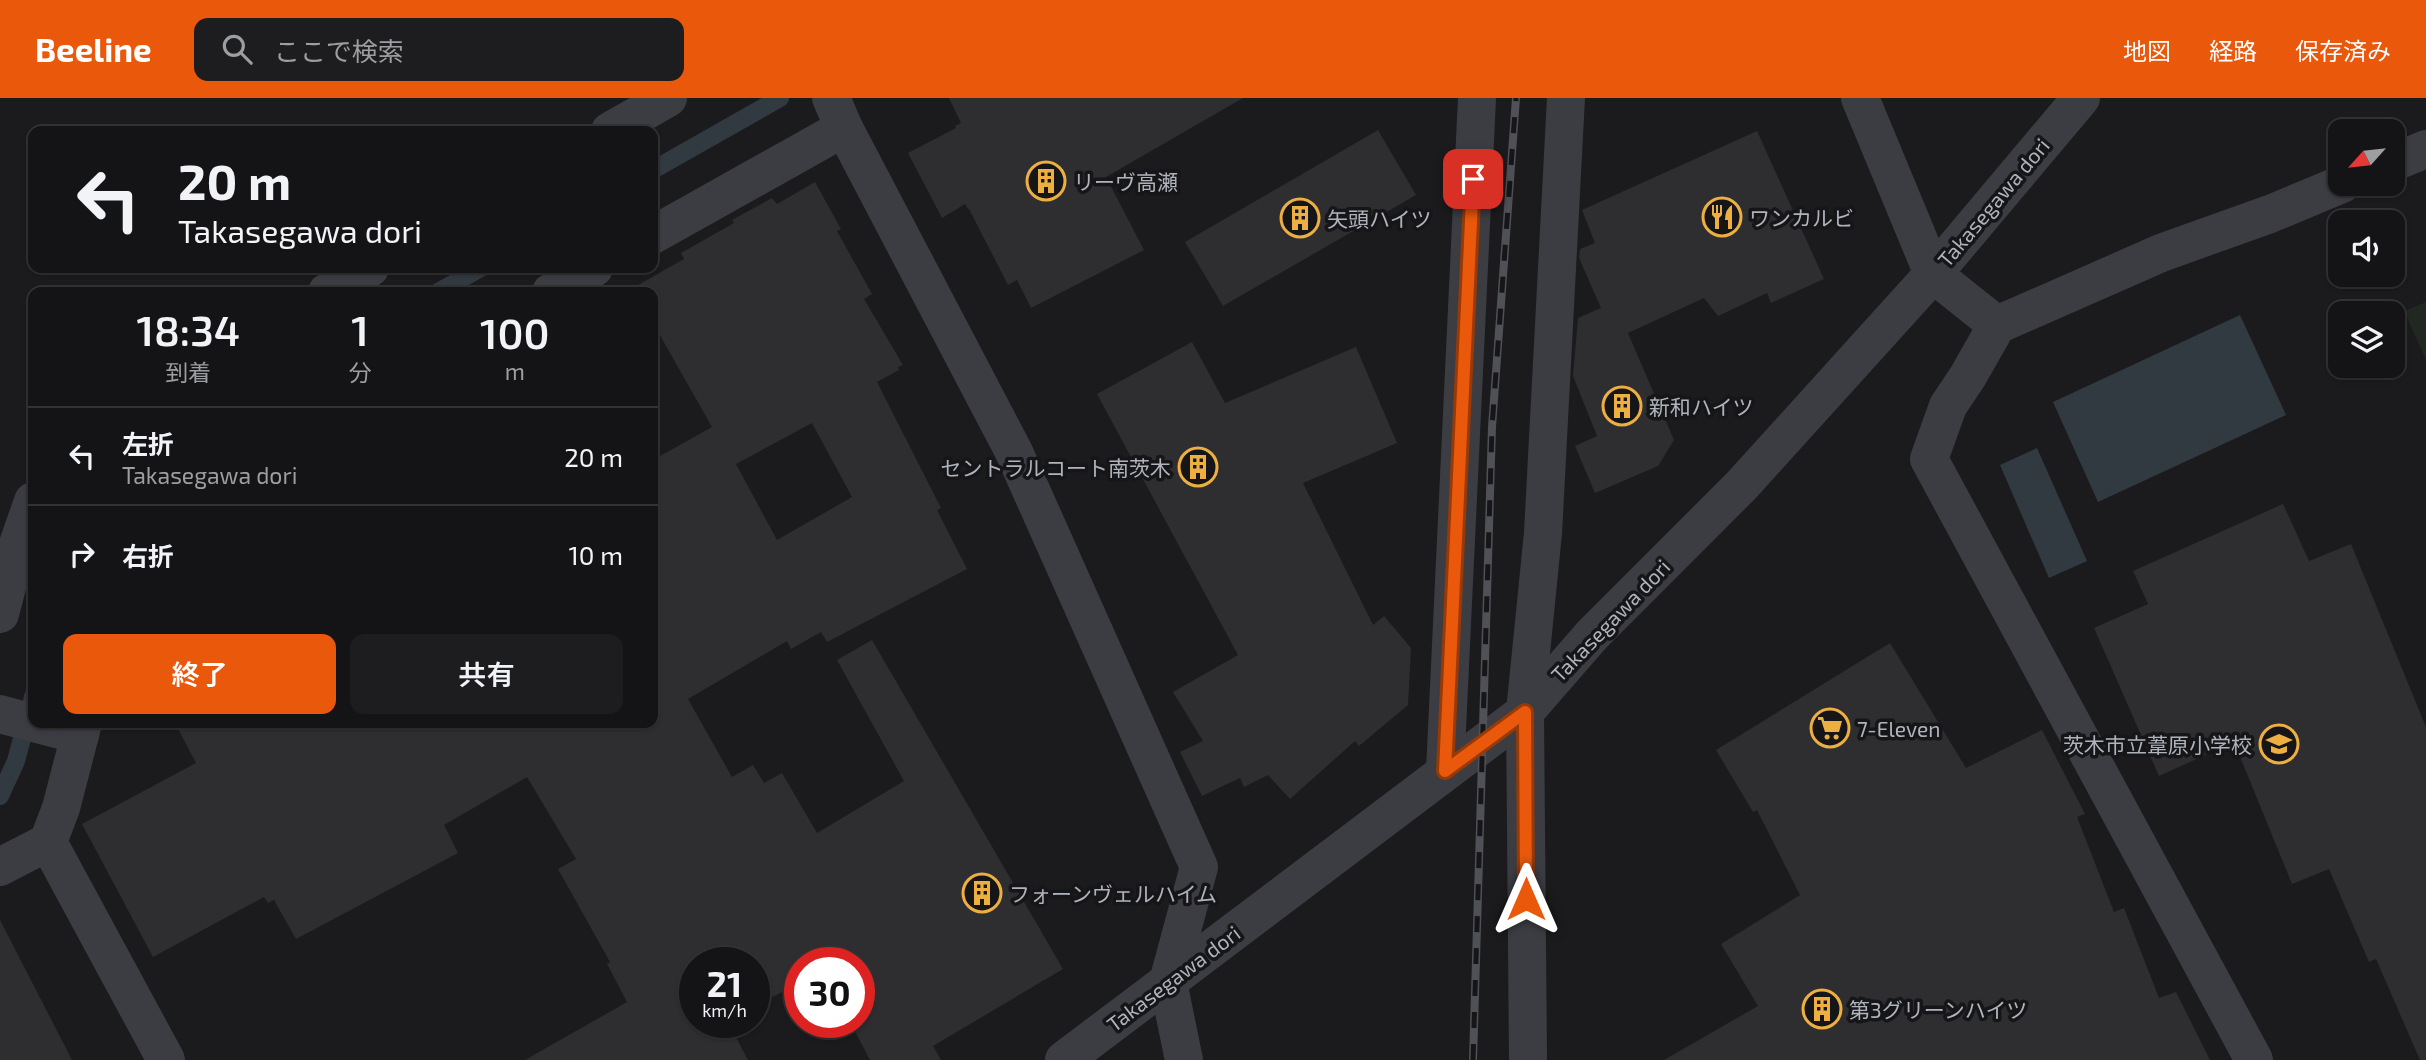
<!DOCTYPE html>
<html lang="ja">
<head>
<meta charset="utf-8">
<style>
  body { margin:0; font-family:"Exo 2","Noto Sans JP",sans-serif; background:#1d1d1f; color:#f1f3f6; height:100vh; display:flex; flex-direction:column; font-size:26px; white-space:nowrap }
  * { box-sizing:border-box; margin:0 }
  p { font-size:23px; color:#9d9ea1 }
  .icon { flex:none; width:38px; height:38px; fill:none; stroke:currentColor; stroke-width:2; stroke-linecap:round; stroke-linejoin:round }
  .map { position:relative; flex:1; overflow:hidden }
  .details { position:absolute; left:28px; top:189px; width:630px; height:441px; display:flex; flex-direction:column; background:#141416; border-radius:14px; box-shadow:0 2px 5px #0004,0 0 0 2px #333335 }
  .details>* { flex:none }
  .banner { position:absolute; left:28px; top:28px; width:630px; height:147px; border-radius:14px; box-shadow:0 2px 5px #0004,0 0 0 2px #333335; background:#141416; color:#f1f3f6; overflow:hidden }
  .needle { width:46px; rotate:243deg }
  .tools { position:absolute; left:2328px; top:21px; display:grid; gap:14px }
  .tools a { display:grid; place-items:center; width:77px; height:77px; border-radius:14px; background:#141416; box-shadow:0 2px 5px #0004,0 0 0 2px #333335; font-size:35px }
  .speed { position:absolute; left:679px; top:849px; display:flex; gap:14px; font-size:35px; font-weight:700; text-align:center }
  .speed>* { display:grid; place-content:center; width:91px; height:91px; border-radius:50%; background:#141416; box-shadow:0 2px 5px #0004,0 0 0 2px #333335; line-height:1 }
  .speed small { font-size:18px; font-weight:400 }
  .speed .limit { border:10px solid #d22; background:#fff; color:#111 }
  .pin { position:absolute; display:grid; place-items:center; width:60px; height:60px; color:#fff; margin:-30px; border-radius:14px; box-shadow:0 4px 10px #0006 }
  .me { position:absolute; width:77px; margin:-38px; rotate:0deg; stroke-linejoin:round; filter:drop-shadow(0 0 5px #0008) }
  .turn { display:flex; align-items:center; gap:24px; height:147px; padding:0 35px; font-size:32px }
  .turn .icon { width:91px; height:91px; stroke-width:2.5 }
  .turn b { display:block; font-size:49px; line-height:60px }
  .eta { display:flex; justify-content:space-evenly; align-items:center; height:119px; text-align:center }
  .eta b { font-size:42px; font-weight:600; line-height:49px }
  .action { display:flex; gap:14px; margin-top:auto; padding:14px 35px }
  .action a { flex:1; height:80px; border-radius:14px; background:#ea580c; color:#fff; font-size:28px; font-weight:600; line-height:80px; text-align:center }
  .action a+a { background:#1d1d1f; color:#f1f3f6 }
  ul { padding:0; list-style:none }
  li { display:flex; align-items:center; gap:21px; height:98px; padding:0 35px; border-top:2px solid #333335 }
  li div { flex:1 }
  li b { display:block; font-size:26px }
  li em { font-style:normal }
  header { display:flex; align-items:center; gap:42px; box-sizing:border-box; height:98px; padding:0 35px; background:#ea580c; color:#fff }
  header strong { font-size:33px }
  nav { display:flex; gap:38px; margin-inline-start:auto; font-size:24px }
  .search { width:490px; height:63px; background:#1d1d1f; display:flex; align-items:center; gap:18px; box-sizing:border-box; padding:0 24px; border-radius:14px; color:#9d9ea1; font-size:26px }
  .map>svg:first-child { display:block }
</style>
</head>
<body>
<header>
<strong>Beeline</strong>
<div class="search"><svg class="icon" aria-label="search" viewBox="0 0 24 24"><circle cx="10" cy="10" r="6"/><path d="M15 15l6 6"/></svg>ここで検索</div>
<nav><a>地図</a><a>経路</a><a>保存済み</a></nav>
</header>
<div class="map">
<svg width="2426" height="962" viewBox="0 0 2426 962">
  <rect width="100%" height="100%" fill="#1b1b1d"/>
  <path fill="#212822" d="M2426,204V262L2404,213Z"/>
  <g fill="#313a41">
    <path d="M2240,217L2286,317L2098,404L2053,304Z"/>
    <path d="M2037,350L2087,463L2049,480L2000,367Z"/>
  </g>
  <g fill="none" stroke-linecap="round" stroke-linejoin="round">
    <g stroke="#313a41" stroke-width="18">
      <path d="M653,72L780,0"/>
      <path d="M438,194L481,170"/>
      <path d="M0,698L16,663L33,599"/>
    </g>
  </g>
  <g fill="#2e2e31" fill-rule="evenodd">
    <path d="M949,0H1243L1106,79L1144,152L1031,210L1017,182L1008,187L969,111H968L965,106L942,120L908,55L956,30L955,28L961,25Z"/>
    <path d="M1378,32L1416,97L1223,208L1185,144Z"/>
    <path d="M1757,33L1824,181L1771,205L1767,195L1718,218L1704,200L1628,235L1674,342L1658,368L1595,395L1575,348L1597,338L1573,278L1578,220L1601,210L1579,160L1580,151L1595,145L1582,112Z"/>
    <path d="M815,84L841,131L837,133L872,196L864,201L903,267L898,269L899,272L877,284L941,410L937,412L967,471L827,544L821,534L791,551L787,543L688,601L732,679L753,667L764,685L782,675L817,735L904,683L837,562L872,542L1063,871L933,948L941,962H870L850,924H859V864H800V885L754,908V864H695V924H728L748,962H525L627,904L607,866L610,864L558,771L576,761L527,679L444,727L458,755L296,841L274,802L268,805L264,799L153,859L82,726L196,665L175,625H653V362L712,329L653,225V194H635L633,190L684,161L681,155L734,125L732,122L772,100L777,106ZM812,325L852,399L777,442L736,366Z"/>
    <path d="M1192,244L1225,305L1356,249L1397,345L1303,385L1373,527L1384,518L1411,550L1408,607L1359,648L1355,643L1290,701L1268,677L1244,689L1240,680L1202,698L1180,654L1203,643L1173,594L1238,557L1097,296Z"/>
    <path d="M2283,406L2309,463L2351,446L2426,629V962H2420L2376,861L2369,864L2329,771L2292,786L2234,644L2159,678L2094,530L2148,506L2133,473Z"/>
    <path d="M1890,545L1966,670L2042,632L2085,716L2077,719L2114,814L2124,810L2159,900L2176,894L2210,962H1664L1758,908L1721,846L1800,797L1757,712L1753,714L1716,652Z"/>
    <path d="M0,822L72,962H0Z"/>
  </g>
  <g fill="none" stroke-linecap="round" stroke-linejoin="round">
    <g stroke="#3c3d42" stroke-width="38">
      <path d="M831,0L844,30L1014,354L1199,769L1168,884L1184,962"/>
      <path d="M1860,0L1933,176L1997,227"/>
      <path d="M610,33L668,0"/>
      <path d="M2392,65L2426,51"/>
      <path d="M653,137L844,30"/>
      <path d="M327,194L370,170"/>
      <path d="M551,194L594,170"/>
      <path d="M0,516L18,446L33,403"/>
      <path d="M0,616L33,625"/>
      <path d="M34,625L80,637"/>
      <path d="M1445,673L1477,0"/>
      <path d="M48,744L166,962"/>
      <path d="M0,769L48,744L61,710L83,625"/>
      <path d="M1064,962L1525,614L1592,537L1742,387L1933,176L2081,0"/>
      <path d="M1528,962L1525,614L1543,435L1566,0"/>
      <path d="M2254,962L1929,361L1948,308L1968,278L1997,227L2161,155L2270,116L2342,86"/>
    </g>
    <defs>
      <path id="rail" d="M1473,962L1492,329L1516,0"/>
    </defs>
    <use href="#rail" stroke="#4f5157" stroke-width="8"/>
    <use href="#rail" stroke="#161618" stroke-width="5" stroke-dasharray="16" stroke-linecap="butt"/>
  </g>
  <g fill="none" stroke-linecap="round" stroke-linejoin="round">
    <defs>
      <path id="route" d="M1473,81L1445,673L1525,614L1526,801"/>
    </defs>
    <use href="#route" stroke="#983908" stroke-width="18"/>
    <use href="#route" stroke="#ea580c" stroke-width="12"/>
  </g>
  <defs>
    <symbol id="building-ring" viewBox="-11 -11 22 22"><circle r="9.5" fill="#161618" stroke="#eeaf42" stroke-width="1.5"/><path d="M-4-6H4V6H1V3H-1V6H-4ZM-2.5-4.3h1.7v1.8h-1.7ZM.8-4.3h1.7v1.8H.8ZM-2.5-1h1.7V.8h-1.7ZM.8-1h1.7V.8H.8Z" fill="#eeaf42"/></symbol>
    <symbol id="restaurant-ring" viewBox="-11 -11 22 22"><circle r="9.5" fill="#161618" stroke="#eeaf42" stroke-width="1.5"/><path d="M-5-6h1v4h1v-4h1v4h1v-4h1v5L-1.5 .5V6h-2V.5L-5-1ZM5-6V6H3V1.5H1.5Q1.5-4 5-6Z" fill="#eeaf42"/></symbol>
    <symbol id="supermarket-ring" viewBox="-11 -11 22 22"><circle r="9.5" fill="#161618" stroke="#eeaf42" stroke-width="1.5"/><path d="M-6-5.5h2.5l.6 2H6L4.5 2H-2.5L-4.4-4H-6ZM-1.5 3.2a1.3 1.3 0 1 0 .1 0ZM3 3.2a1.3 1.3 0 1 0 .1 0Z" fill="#eeaf42"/></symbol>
    <symbol id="school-ring" viewBox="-11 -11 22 22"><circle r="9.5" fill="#161618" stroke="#eeaf42" stroke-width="1.5"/><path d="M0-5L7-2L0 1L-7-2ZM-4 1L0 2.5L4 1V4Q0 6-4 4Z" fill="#eeaf42"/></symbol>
  </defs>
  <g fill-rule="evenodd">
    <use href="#building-ring" x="1024" y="61" width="44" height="44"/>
    <use href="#restaurant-ring" x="1700" y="97" width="44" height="44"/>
    <use href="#building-ring" x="1278" y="98" width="44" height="44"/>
    <use href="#building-ring" x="1600" y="286" width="44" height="44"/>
    <use href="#building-ring" x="1176" y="347" width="44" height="44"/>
    <use href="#supermarket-ring" x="1808" y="608" width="44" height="44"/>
    <use href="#school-ring" x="2257" y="624" width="44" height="44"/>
    <use href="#building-ring" x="960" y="773" width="44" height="44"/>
    <use href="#building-ring" x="1800" y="889" width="44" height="44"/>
  </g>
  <g text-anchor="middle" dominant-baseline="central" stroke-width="7" stroke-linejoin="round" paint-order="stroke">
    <g font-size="21" fill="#aeb3bc" stroke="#161618" text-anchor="start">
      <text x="1073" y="83">リーヴ高瀬</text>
      <text x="1749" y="119">ワンカルビ</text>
      <text x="1327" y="120">矢頭ハイツ</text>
      <text x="1649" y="308">新和ハイツ</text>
      <text x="1171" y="369" text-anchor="end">セントラルコート南茨木</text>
      <text x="1857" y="630">7-Eleven</text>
      <text x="2252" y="646" text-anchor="end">茨木市立葦原小学校</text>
      <text x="1009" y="795">フォーンヴェルハイム</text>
      <text x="1849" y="911">第3グリーンハイツ</text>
    </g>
    <g font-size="21" fill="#aeb3bc" stroke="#161618">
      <text transform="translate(1993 104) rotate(-50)">Takasegawa dori</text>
      <text transform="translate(1610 522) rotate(-46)">Takasegawa dori</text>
      <text transform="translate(1173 880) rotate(-37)">Takasegawa dori</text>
    </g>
  </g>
</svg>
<div class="tools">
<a><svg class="needle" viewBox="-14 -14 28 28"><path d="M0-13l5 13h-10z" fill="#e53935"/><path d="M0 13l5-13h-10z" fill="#9d9ea1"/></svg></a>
<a><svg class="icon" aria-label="sound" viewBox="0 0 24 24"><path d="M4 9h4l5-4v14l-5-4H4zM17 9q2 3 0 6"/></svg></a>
<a><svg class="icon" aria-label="layers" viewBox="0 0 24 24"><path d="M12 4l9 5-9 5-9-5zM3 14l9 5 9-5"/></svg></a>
</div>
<div class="speed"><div>21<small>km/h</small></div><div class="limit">30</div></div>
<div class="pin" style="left:1473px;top:81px;background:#d93025"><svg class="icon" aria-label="arrive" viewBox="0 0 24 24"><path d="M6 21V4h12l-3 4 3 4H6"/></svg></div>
<svg class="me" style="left:1526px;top:801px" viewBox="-20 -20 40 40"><path d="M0-17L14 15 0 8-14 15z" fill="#ea580c" stroke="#fff" stroke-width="4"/></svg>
<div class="banner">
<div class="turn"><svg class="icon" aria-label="left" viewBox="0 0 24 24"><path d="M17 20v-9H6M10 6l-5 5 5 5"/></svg><div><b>20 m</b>Takasegawa dori</div></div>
</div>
<section class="details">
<div class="eta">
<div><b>18:34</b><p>到着</p></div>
<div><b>1</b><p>分</p></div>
<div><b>100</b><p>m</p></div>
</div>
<ul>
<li><svg class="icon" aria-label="left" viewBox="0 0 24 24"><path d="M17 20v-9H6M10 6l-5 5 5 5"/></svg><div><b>左折</b><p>Takasegawa dori</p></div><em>20 m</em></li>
<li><svg class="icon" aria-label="right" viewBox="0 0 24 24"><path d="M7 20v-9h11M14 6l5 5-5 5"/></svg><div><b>右折</b></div><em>10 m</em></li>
</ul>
<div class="action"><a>終了</a><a>共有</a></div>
</section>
</div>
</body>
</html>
